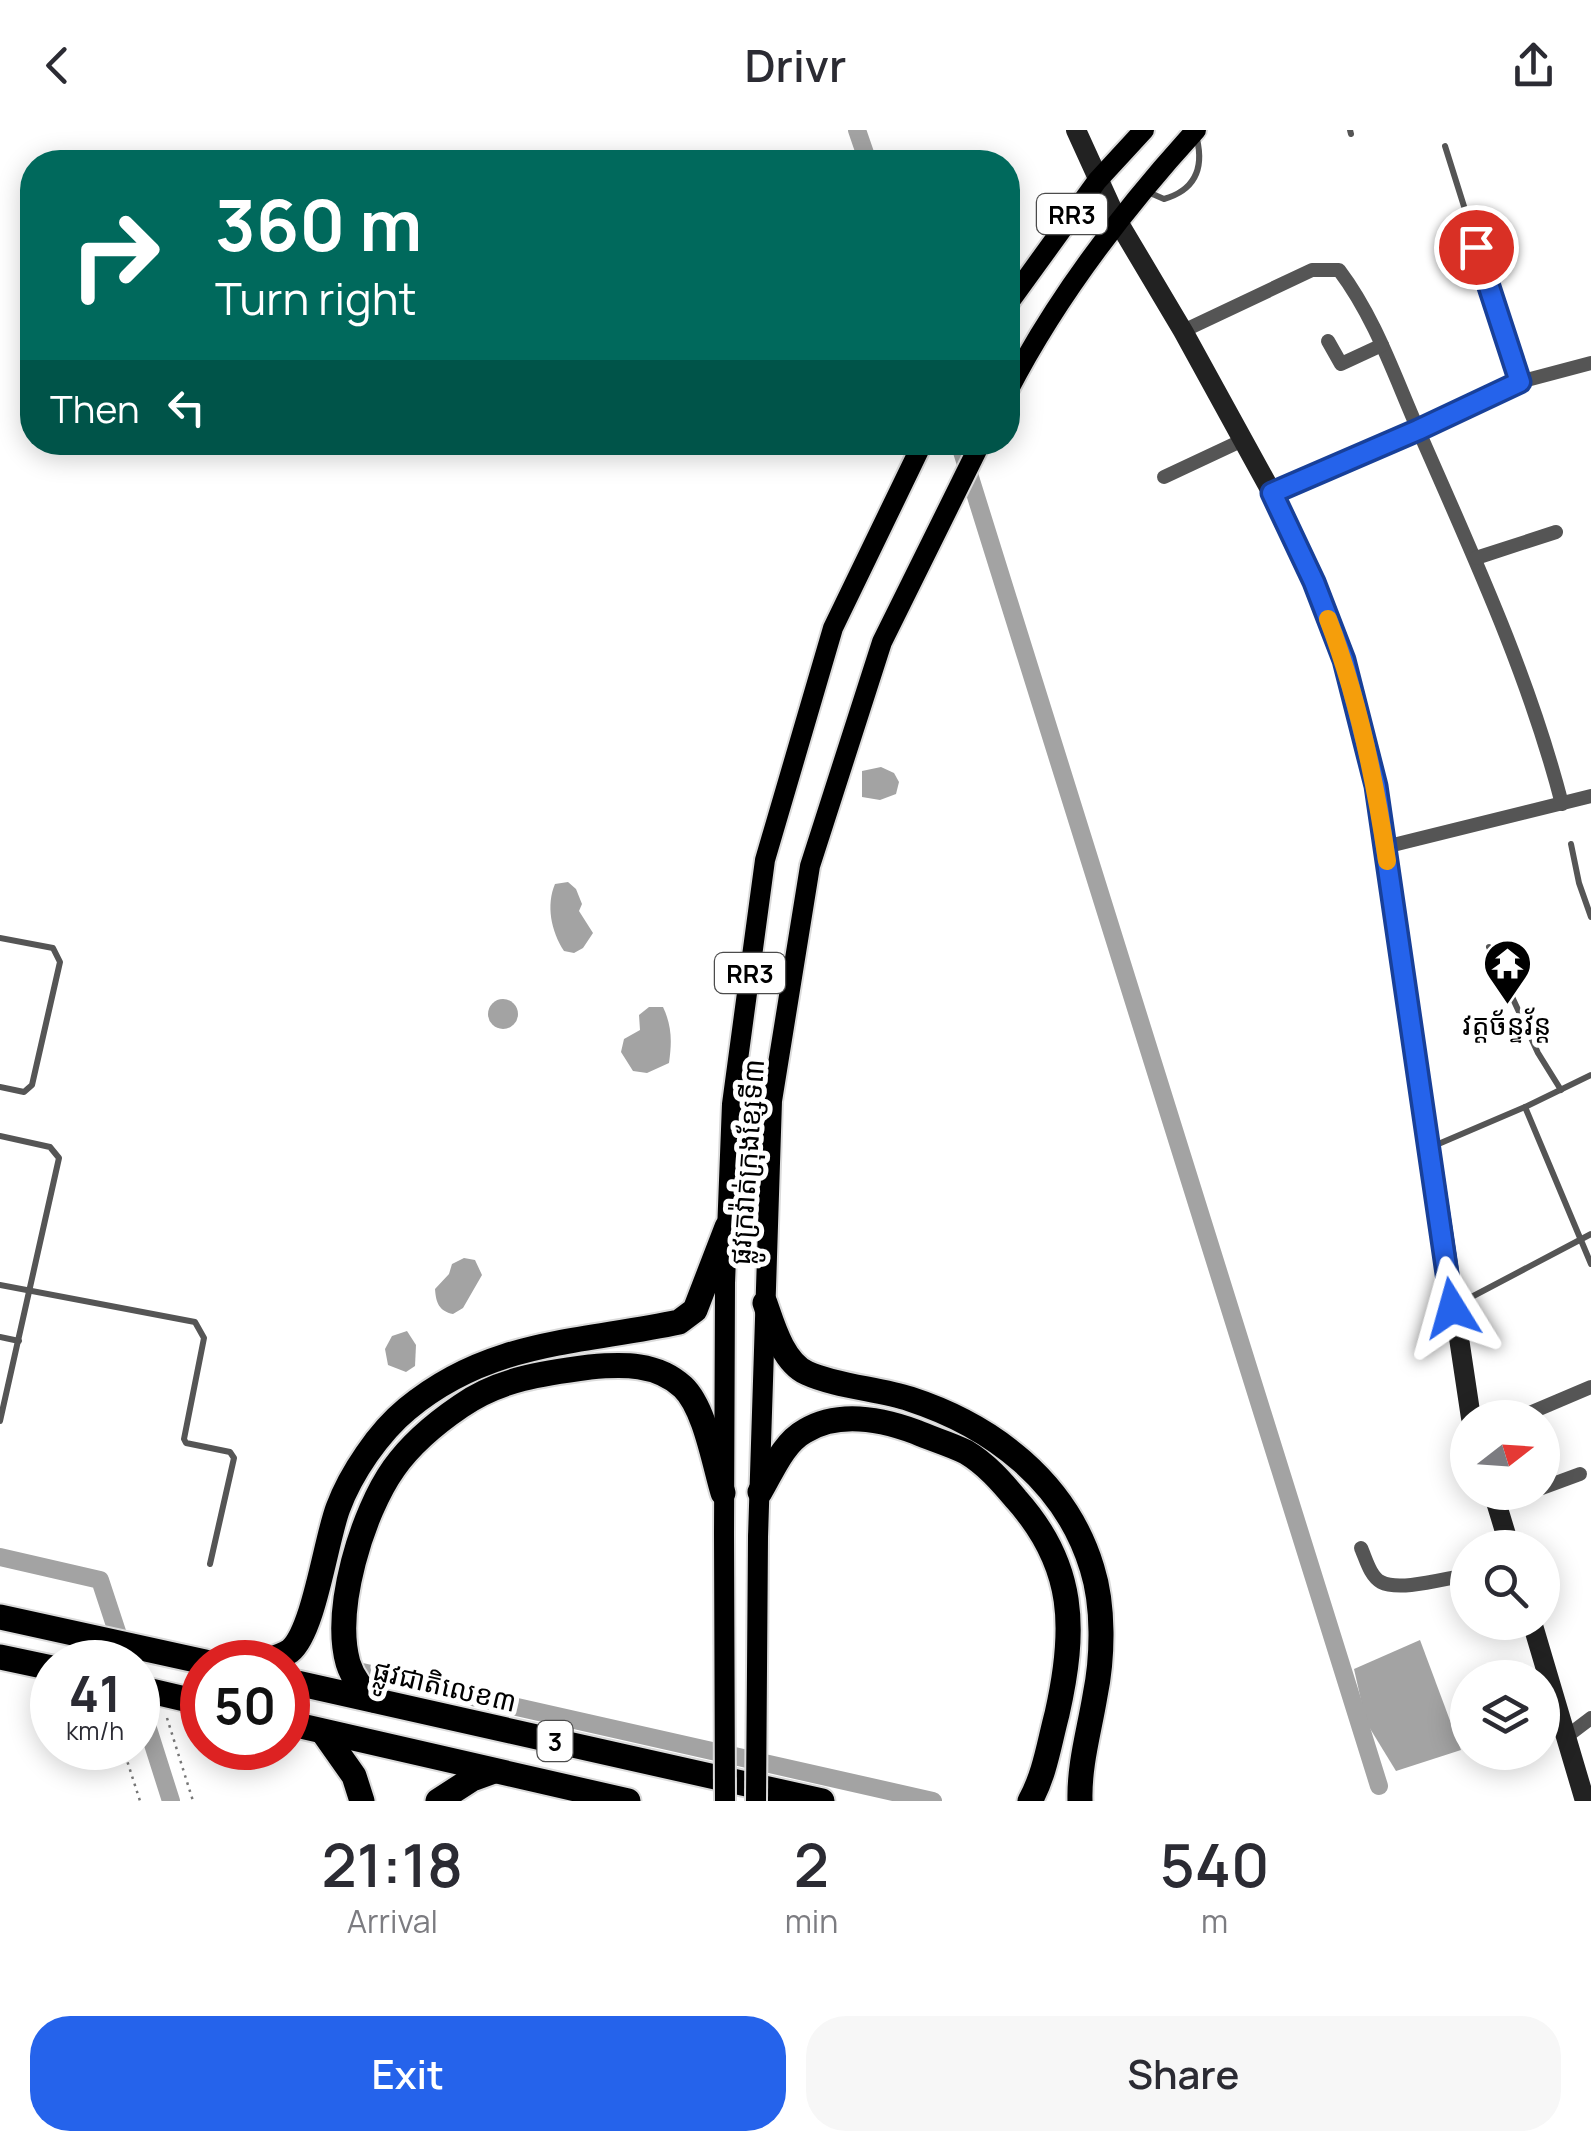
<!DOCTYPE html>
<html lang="en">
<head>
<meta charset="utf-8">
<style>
  body { margin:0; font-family:Manrope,"Noto Sans Khmer",sans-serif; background:#f7f7f7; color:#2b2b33; height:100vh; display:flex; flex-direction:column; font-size:38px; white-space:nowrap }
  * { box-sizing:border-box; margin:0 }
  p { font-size:32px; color:#7c7c81 }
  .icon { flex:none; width:55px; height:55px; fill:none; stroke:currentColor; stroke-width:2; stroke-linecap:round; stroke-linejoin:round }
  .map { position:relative; height:1671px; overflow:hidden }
  .sheet { display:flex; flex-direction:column; background:#fff; flex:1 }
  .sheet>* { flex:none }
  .banner { position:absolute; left:20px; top:20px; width:1000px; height:305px; border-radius:40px; box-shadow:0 5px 25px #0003; background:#00695c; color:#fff; overflow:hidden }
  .needle { width:65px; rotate:73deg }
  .buttons { position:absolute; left:1450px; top:1270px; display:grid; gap:20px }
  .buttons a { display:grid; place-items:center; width:110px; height:110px; border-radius:50%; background:#fff; box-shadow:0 5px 25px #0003; font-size:50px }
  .speed { position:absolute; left:30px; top:1510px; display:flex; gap:20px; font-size:50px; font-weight:700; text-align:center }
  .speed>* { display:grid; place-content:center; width:130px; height:130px; border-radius:50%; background:#fff; box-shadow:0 5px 25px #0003; line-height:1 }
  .speed small { font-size:25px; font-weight:400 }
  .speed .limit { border:15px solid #d22; background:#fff; color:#111 }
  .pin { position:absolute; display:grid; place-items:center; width:85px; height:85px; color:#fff; margin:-42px; border:5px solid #fff; border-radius:50%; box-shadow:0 2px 10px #0007 }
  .me { position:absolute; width:110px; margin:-55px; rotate:352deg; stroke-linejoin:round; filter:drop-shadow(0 0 8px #0008) }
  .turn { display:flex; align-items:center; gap:35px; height:210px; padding:0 30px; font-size:45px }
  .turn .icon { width:130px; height:130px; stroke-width:2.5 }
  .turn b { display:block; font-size:70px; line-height:85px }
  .then { display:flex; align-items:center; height:95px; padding:0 30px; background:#0003; gap:20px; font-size:38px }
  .eta { display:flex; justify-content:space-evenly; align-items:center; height:170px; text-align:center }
  .eta b { font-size:60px; font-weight:600; line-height:70px }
  .cta { display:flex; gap:20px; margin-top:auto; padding:20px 30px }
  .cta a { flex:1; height:115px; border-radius:40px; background:#2563eb; color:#fff; font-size:40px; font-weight:600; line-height:115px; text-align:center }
  .cta a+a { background:#f7f7f7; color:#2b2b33 }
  header { display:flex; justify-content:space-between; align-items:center; height:130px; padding:0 30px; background:#fff; font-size:45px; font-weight:600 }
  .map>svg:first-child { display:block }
</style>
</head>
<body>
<header><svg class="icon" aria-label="back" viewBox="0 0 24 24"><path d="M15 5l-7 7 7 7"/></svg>Drivr<svg class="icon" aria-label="share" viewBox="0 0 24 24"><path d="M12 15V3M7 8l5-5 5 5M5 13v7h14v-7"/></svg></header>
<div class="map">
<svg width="1591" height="1671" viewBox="0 0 1591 1671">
  <rect width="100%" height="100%" fill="#fff"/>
  <g fill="#a3a3a3">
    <path d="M881,637L894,643L899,652L896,664L880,670L862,667V641Z"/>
    <path d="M568,752L576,759L582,774L579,781L593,803L583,818L574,823L564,821C551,801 546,775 555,754Z"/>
    <circle cx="503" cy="884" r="15"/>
    <path d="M649,877H663C672,896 672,912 669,933L647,943L633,941L621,922L624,909L640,900L639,885Z"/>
    <path d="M464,1128L475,1130L482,1145L463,1178L453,1184C439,1181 436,1173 435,1159L449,1144L452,1134Z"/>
    <path d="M407,1201L416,1215L415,1236L406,1242L388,1235L385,1219L392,1206Z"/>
    <path d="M1420,1510L1461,1620L1396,1641L1366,1592L1354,1539Z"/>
  </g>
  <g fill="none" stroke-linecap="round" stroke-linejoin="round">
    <g stroke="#a3a3a3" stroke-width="18">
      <path d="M857,0L868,32"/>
      <path d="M959,312L1379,1656"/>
      <path d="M0,1427L100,1450L127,1532"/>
      <path d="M362,1542L933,1671"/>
      <path d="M138,1567L171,1671"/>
    </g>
    <defs>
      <g id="primary">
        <path d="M1008,174L1097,51L1144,0"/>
        <path d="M1008,261C1057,166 1124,79 1196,0"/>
        <path d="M724,1404L725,1153L732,974L765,730L833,498L923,312"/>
        <path d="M758,1407L772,971L810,736L882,512L981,312"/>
      </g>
      <g id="highway">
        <path d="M765,1173C773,1196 783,1232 807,1243C835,1256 879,1259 910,1269C993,1296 1066,1352 1092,1438C1104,1476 1103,1527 1095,1566C1089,1602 1079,1635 1080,1671"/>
        <path d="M760,1362C772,1342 783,1313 805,1301C838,1281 881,1289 916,1302C932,1309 950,1314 966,1322C986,1334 1001,1351 1016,1369C1076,1436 1076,1500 1057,1584C1049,1614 1045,1644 1030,1671"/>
        <path d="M0,1487L205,1532"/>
        <path d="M0,1527L52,1538"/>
        <path d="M262,1532C271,1529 283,1526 290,1521C314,1502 326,1409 338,1378C351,1343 379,1302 407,1279C490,1210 580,1213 679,1192L695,1180L727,1097"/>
        <path d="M288,1551L822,1671"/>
        <path d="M138,1558L202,1573"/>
        <path d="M374,1570C362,1559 353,1549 348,1533C333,1479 362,1383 394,1338C411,1314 436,1293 461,1276C499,1249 544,1243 590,1237C623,1234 657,1233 683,1257C705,1278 714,1333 723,1363"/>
        <path d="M288,1593L628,1671"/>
        <path d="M323,1602L354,1646L362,1671"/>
        <path d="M438,1671L472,1649L494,1641"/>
      </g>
    </defs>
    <use href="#primary" stroke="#dbdbdb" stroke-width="24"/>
    <use href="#highway" stroke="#dbdbdb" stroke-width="29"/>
    <g stroke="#777" stroke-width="2.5" stroke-dasharray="2.5 5" stroke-linecap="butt">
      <path d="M167,1588L193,1671"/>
      <path d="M123,1618L140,1671"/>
    </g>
    <g stroke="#555" stroke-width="6">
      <path d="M1350,0L1351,4"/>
      <path d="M1445,16L1519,251"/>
      <path d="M1148,62L1164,69C1195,60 1204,39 1197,9"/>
      <path d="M1571,714L1579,753L1591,787"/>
      <path d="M0,808L53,818L60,832L32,955L24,962L0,957"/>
      <path d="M1489,817L1538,923L1561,960"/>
      <path d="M1525,977L1591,1134"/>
      <path d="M0,1006L50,1017L59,1028L0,1291"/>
      <path d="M1436,1015L1525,977L1591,945"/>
      <path d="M0,1155L195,1192L204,1208L184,1309L186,1313L230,1322L234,1328L210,1434"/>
      <path d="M1460,1173L1591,1104"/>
      <path d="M0,1207L19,1211"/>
    </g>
    <g stroke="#555" stroke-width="14">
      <path d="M1183,201L1312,140H1339C1376,189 1395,248 1420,304C1473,425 1529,546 1562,674"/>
      <path d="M1328,211L1341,234L1382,215"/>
      <path d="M1164,347L1243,310"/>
      <path d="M1272,363L1418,300L1519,252L1591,233"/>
      <path d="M1476,428L1556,402"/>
      <path d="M1385,717L1591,666"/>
      <path d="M1518,1288L1591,1257"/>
      <path d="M1542,1358L1580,1344"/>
      <path d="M1497,1375L1530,1362"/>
      <path d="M1361,1418C1366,1429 1370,1446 1381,1452C1400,1462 1446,1448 1468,1445"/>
      <path d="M1566,1607L1591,1588"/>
    </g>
    <g stroke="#222" stroke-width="20">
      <path d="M1076,0L1117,90L1183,201L1272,363L1314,452L1344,530L1376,656L1471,1288"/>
      <path d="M1493,1362L1510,1418"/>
      <path d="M1532,1492L1585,1671"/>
    </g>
    <use href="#primary" stroke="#000" stroke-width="20"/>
    <use href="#highway" stroke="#000" stroke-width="25"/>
    <defs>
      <g id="primary-bridge">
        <path d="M724,1404L725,1671"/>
        <path d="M756,1671L758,1407"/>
      </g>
    </defs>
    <use href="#primary-bridge" stroke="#dbdbdb" stroke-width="24" stroke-linecap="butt"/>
    <use href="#primary-bridge" stroke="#000" stroke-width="20"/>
  </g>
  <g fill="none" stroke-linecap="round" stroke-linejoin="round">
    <defs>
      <path id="route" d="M1452,1178L1376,656L1344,530L1314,452L1272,363L1418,300L1520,252L1476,117"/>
    </defs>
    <use href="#route" stroke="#184099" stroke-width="25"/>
    <use href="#route" stroke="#2563eb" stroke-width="18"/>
    <path stroke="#f59e0b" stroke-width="18" d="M1328,489C1358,567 1375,649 1387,731"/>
  </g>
  <defs>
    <symbol id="temple-pin" viewBox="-11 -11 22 30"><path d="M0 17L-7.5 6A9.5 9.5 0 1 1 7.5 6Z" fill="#000" stroke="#fff"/><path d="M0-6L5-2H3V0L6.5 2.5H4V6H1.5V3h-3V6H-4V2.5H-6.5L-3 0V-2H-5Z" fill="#fff"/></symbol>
  </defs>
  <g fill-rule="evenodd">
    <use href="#temple-pin" x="1480" y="806" width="55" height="75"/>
  </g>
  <g text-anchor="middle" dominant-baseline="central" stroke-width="10" stroke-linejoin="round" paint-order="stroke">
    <g fill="#fff" stroke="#4c4c4c" stroke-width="2.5">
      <rect x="1037" y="64" width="70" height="40" rx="8"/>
      <rect x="715" y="823" width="70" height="40" rx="8"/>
      <rect x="537.5" y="1591" width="35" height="40" rx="8"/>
    </g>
    <g font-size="25" font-weight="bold" fill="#000">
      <text x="1072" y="84">RR3</text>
      <text x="750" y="843">RR3</text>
      <text x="555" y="1611">3</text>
    </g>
    <g font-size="28" fill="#000" stroke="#fff">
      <text x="1507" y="894">វត្តច័ន្ទវ័ន្ត</text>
    </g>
    <g font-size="28" fill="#000" stroke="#fff">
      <text transform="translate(746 1032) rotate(-86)">ផ្លូវក្រវ៉ាត់ក្រុងខ្សែទី៣</text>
      <text transform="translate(445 1555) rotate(13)">ផ្លូវជាតិលេខ៣</text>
    </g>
  </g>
</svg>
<div class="buttons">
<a><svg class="needle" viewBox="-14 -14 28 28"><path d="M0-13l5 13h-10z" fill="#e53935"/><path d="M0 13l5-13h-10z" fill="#7c7c81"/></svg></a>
<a><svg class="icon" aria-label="search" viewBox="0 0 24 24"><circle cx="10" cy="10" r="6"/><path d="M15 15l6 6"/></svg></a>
<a><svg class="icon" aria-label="layers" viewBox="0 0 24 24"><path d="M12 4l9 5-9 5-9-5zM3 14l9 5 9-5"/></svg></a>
</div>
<div class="speed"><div>41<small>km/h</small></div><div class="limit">50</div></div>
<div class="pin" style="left:1476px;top:117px;background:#d93025"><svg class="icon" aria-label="arrive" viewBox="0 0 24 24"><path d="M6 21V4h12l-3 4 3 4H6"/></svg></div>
<svg class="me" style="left:1452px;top:1178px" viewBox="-20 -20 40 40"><path d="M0-17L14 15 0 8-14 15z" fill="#2563eb" stroke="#fff" stroke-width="4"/></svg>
<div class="banner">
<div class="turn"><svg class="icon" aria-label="right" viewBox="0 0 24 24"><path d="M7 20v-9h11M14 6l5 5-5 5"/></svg><div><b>360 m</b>Turn right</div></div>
<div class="then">Then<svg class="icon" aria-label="left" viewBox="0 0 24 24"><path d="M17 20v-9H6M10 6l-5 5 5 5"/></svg></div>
</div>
</div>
<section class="sheet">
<div class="eta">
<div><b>21:18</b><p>Arrival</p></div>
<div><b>2</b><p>min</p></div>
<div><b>540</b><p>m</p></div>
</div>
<div class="cta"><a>Exit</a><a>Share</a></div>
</section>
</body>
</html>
